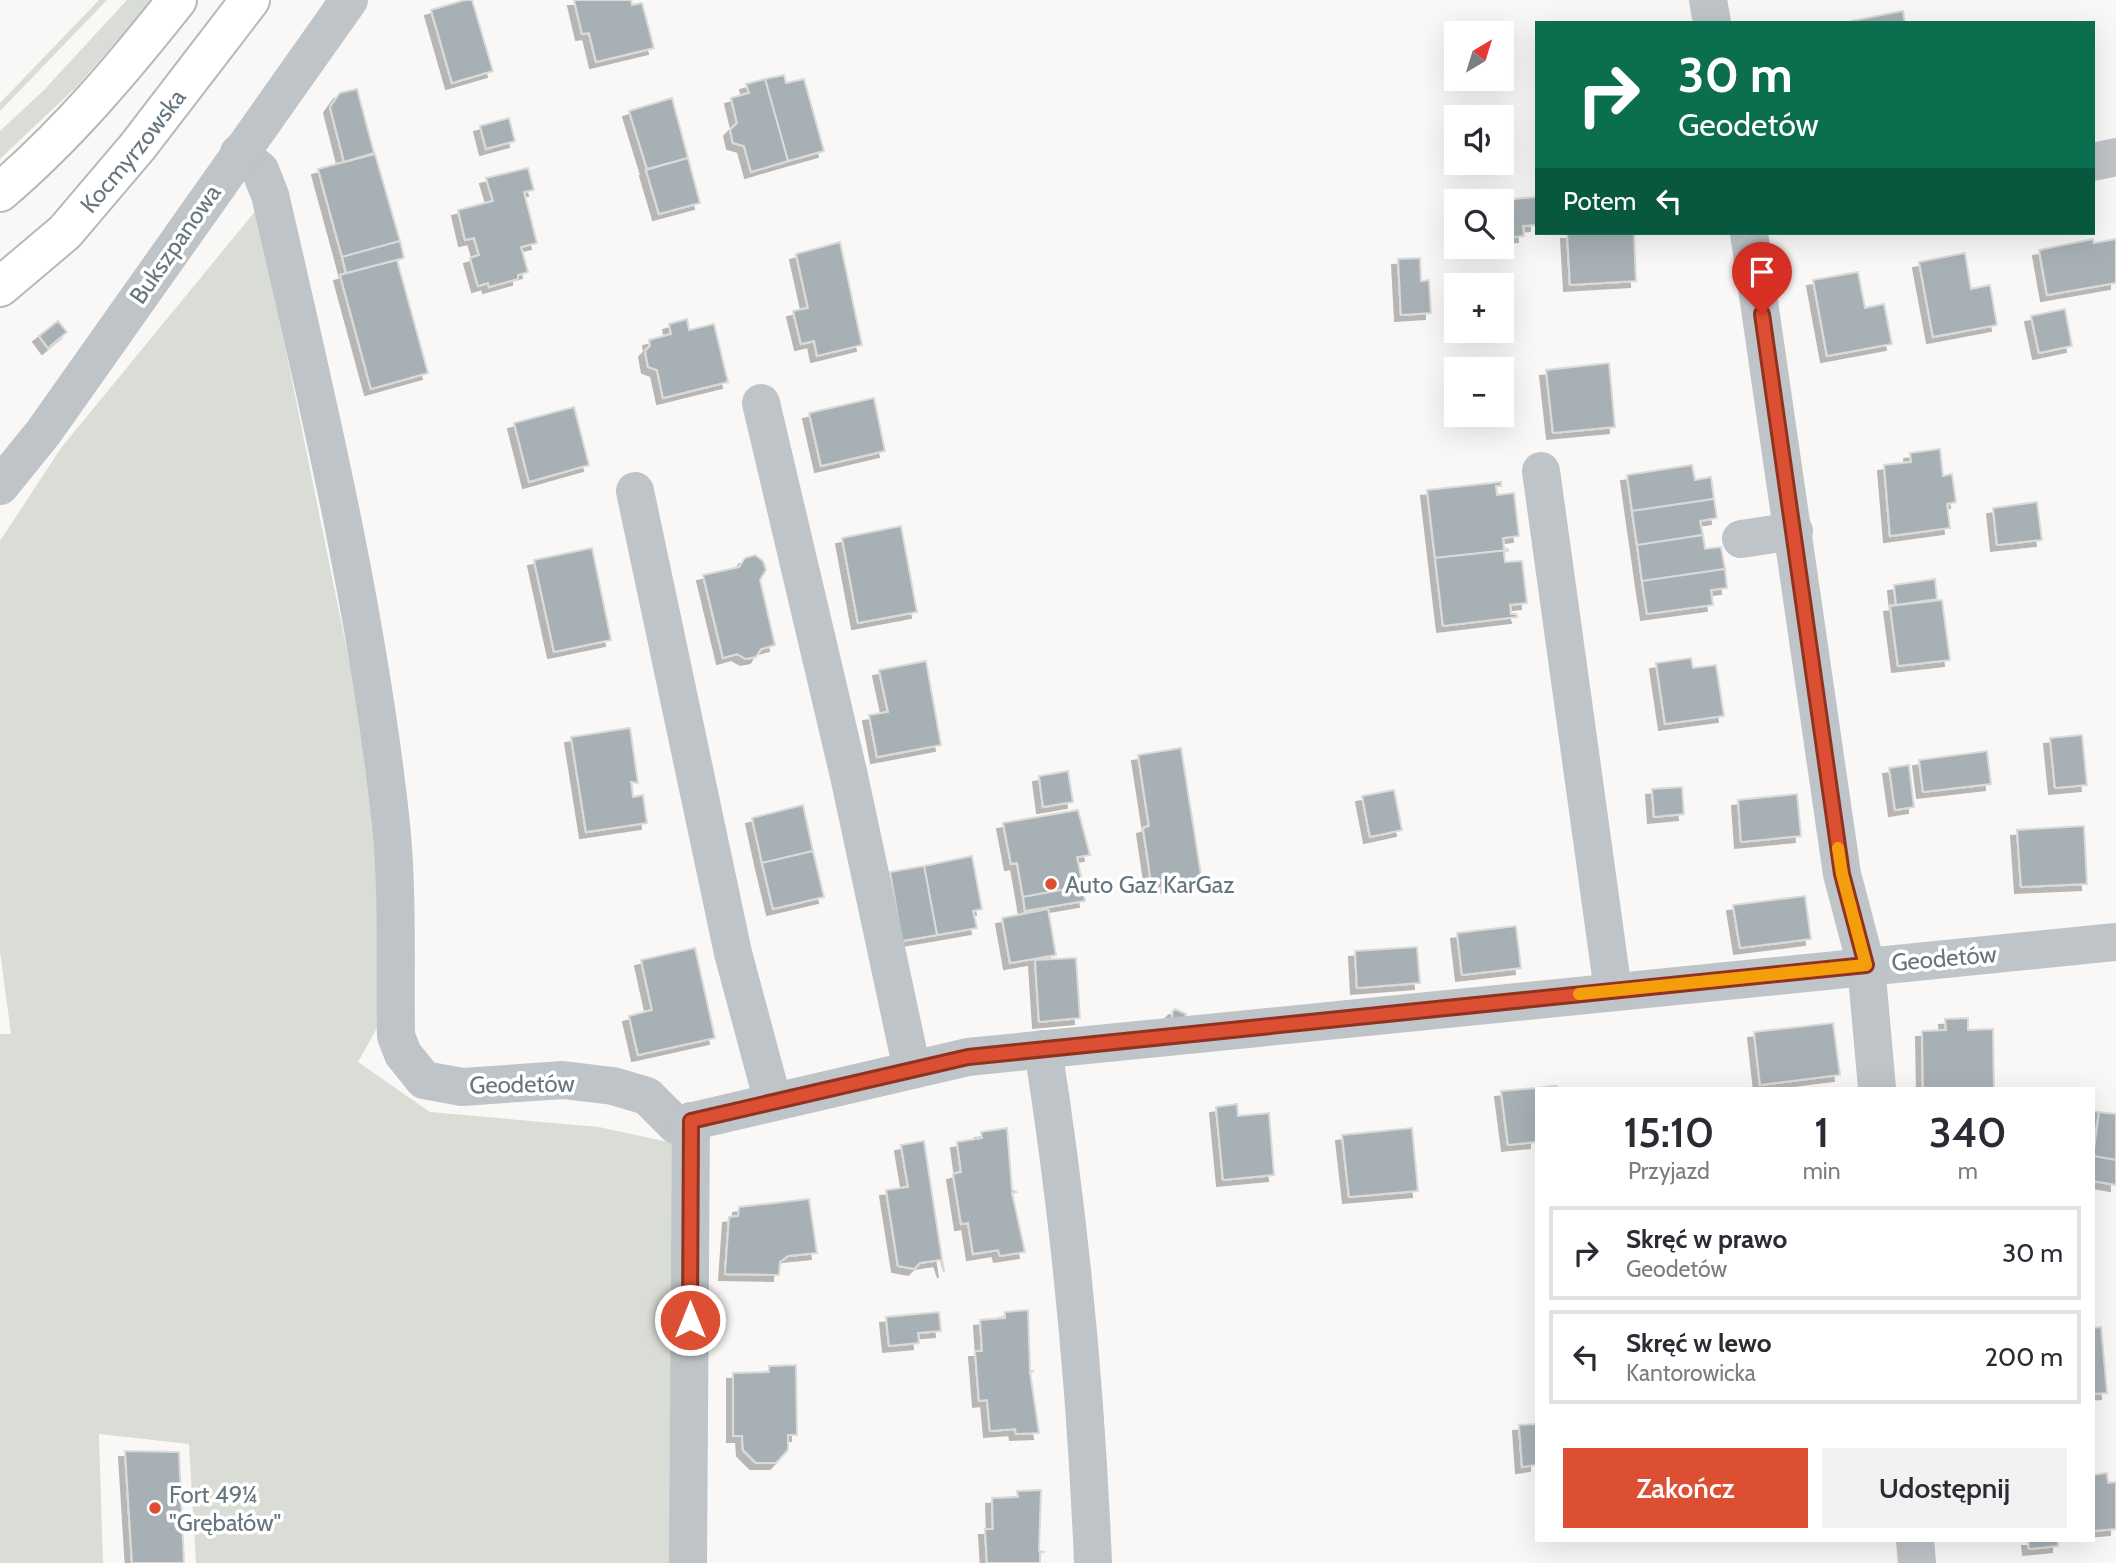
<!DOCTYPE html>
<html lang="pl">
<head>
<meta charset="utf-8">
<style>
  body { margin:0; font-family:Cabin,sans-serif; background:#f2f2f3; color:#2b2b33; height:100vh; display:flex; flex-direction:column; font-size:26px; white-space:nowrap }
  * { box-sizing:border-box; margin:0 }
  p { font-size:23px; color:#7c7c81 }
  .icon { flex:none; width:38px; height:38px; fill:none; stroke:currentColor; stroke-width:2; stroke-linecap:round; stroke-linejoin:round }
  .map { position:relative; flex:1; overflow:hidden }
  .details { position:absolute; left:1535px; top:1087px; width:560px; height:455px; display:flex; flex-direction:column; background:#fff; border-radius:0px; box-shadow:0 7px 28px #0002 }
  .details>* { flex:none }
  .banner { position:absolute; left:1535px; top:21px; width:560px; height:214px; border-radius:0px; box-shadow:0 7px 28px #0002; background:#0b6e4f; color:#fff; overflow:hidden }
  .needle { width:46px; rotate:38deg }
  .fabs { position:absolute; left:1444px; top:21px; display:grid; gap:14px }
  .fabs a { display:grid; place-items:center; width:70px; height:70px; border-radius:0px; background:#fff; box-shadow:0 7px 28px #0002; font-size:35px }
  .pin { position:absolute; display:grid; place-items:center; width:60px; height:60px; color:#fff; margin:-72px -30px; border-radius:50% 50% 50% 0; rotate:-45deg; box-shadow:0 0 7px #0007 }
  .pin .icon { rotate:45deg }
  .me { position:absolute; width:77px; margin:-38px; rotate:0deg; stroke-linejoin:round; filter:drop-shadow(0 0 5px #0008) }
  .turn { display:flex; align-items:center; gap:24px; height:147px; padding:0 28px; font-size:32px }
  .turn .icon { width:91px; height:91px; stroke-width:2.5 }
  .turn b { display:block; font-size:49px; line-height:60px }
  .then { display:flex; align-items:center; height:66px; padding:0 28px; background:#0003; gap:14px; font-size:26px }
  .eta { display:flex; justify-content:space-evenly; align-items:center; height:119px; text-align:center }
  .eta b { font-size:42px; font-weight:600; line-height:49px }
  .cta { display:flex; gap:14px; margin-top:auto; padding:14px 28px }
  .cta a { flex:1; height:80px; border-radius:0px; background:#dc4f32; color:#fff; font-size:28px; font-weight:600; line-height:80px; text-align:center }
  .cta a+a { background:#f2f2f3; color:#2b2b33 }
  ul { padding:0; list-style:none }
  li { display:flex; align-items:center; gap:21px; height:94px; margin:0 14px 10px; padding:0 14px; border:4px solid #e1e1e2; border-radius:0px }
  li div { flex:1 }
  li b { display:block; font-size:26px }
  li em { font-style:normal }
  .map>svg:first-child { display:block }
</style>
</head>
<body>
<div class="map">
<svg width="2116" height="1563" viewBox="0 0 2116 1563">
  <defs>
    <filter id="shadow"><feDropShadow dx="-6" dy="6" stdDeviation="0" flood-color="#0004"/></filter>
  </defs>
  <rect width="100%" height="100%" fill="#f9f8f6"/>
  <g fill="#d9ddd5">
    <path d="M99,0H107L0,111V103Z"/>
    <path d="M127,0H153L77,86L0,159V131L43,91Z"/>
    <path d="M257,209L371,768L386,1012L358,1062L430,1112L599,1127L682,1145L679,1563H196L189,1444L99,1434L103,1563H0V1034H11L0,951V541L61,448Z"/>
  </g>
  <g fill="#a7b0b5" stroke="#dadad8" stroke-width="2" filter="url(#shadow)">
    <path d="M465,0H472L493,71L452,83L431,10Z"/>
    <path d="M574,0H631L632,5L642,3L654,48L596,62L589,33L582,34Z"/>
    <path d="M1903,11L1905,23H1851V21Z"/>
    <path d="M784,75L786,83L804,79L824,151L788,161L765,79Z"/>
    <path d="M765,79L788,161L751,172L744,146L733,143L730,130L737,123L731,98L749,93L746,84Z"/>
    <path d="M357,89L374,153L344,162L330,107L340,93Z"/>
    <path d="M672,98L688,158L647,169L629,111Z"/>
    <path d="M509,118L515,141L486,149L480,126Z"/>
    <path d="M375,154L400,241L342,257L318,169Z"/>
    <path d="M688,158L700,203L659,214L646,170Z"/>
    <path d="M528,168L534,190L524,192L537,243L521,247L528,272L518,275V279L489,287L488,283L478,286L470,258L479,255L474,238L465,240L458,210L493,201L486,178Z"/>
    <path d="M1536,197V225L1523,226L1524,236L1502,238V205L1504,200Z"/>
    <path d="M1567,233H1634L1636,281L1570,285Z"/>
    <path d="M2093,239L2094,243L2116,239V283L2047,295L2039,250Z"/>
    <path d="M400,241L404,258L346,273L342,257Z"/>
    <path d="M840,242L862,345L817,356L814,341L801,344L793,311L808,308L796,254Z"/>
    <path d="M1965,253L1971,289L1990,285L1997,325L1933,337L1919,262Z"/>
    <path d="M1420,258L1421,281L1429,280L1431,313L1401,315L1398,259Z"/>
    <path d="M397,260L428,373L371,389L340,275Z"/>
    <path d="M1858,272L1865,308L1884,304L1892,344L1827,356L1813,280Z"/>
    <path d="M2065,309L2072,346L2039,353L2031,316Z"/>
    <path d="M687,319L689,330L714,324L728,382L663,398L657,370L648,367L645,351L650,346L649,340L671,334L669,324Z"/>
    <path d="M58,321L67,332L48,348L39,336Z"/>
    <path d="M1609,363L1615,427L1553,433L1546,370Z"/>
    <path d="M874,398L885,451L821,466L809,413Z"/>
    <path d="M574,407L589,465L529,482L514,423Z"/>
    <path d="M1940,449L1943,476L1952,474L1956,502L1947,504L1950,528L1890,536L1884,465L1911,462L1910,453Z"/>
    <path d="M1692,465L1695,480L1711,477L1714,499L1632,511L1627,475Z"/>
    <path d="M1501,482V486H1496L1497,495L1514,493L1519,536L1503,538L1504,548L1509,550L1435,558L1427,490Z"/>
    <path d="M1714,499L1717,518L1700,521L1703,535L1637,545L1632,511Z"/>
    <path d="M2037,502L2042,540L1997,545L1993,508Z"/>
    <path d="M901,526L917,612L858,623L842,538Z"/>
    <path d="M1703,535L1705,549L1721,547L1725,569L1642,581L1637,545Z"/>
    <path d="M592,548L611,640L554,652L534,560Z"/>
    <path d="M1509,550L1504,552L1505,562L1522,561L1527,603L1510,605L1511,614H1516L1517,617L1443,626L1435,558Z"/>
    <path d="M755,555L763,561L766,570L760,580L775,645L761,649L756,657L746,659L737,654L723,658L703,575L739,567L745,558Z"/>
    <path d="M1725,569L1727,588L1711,590L1713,605L1647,614L1642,581Z"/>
    <path d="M1935,579L1937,599L1896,605L1894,585Z"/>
    <path d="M1942,600L1950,660L1898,666L1890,606Z"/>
    <path d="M1691,658L1693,668L1716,665L1724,716L1665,724L1656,663Z"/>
    <path d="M926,661L941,745L877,757L869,715L888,712L879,670Z"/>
    <path d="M630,728L638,783L631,782L633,797L643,795L647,823L586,832L571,737Z"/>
    <path d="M2082,735L2087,785L2055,788L2050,738Z"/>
    <path d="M1181,748L1202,881L1152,889L1143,828L1149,826L1138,755Z"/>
    <path d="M1987,751L1991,784L1923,792L1919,760Z"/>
    <path d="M1909,765L1914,807L1895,810L1889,768Z"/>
    <path d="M1068,771L1073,802L1043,807L1039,776Z"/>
    <path d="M1682,787L1684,814L1654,817L1652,789Z"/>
    <path d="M1394,790L1402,830L1370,837L1362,796Z"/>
    <path d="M1797,794L1801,836L1741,842L1738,800Z"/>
    <path d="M803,805L813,851L762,863L752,818Z"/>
    <path d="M1078,810L1090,855L1077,857L1083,886L1023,897L1017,863L1011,864L1003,823Z"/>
    <path d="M2084,826L2087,884L2021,887L2017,830Z"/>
    <path d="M813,851L824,897L773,909L762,863Z"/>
    <path d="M972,856L982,909L973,911L977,928L937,935L924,866Z"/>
    <path d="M924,866L937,935L902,941L890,872Z"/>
    <path d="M1083,886L1085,901L1025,911L1023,897Z"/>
    <path d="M1805,896L1811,939L1740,948L1733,905Z"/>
    <path d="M1048,909L1056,955L1010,963L1002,918Z"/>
    <path d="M1516,926L1521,968L1462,975L1457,933Z"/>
    <path d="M1417,947L1420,983L1357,988L1355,951Z"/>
    <path d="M695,948L715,1038L638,1055L629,1016L652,1010L641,960Z"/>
    <path d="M1076,958L1080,1018L1039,1022L1035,960Z"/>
    <path d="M1175,1009L1186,1014L1183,1022H1173L1172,1012Z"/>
    <path d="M1968,1018V1030L1993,1029L1994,1088H1923L1922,1031L1946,1030L1945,1019Z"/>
    <path d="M1833,1023L1840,1075L1760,1085L1754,1032Z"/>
    <path d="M1558,1086L1536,1088V1142L1508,1145L1501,1091Z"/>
    <path d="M1237,1104L1238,1116L1269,1113L1274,1175L1223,1180L1216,1107Z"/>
    <path d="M2093,1111L2099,1112L2093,1147Z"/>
    <path d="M2099,1112L2116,1114V1160L2093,1156Z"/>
    <path d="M1007,1128L1012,1190L1016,1192L1012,1193L1025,1252L1000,1256L998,1250L973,1254L968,1223L961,1224L953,1174L961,1172L957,1142L982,1138L981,1132Z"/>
    <path d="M1412,1128L1418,1191L1349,1197L1342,1135Z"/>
    <path d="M924,1141L944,1272L940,1260L920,1263L914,1269L898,1266L886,1190L908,1187L901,1145Z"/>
    <path d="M2093,1156L2116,1160V1185L2093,1181Z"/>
    <path d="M809,1199L817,1253L788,1256L780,1262L779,1275L725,1274L729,1217L738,1216L739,1207Z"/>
    <path d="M1028,1310L1030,1371H1034L1030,1372L1039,1433L1016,1434L1015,1429L990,1431L987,1400L979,1401L975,1351H982L980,1320L1005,1318V1312Z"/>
    <path d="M939,1312L941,1331L918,1333L919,1343L889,1346L886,1317Z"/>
    <path d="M2101,1327L2107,1393L2093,1394V1328Z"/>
    <path d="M796,1365L797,1435H788V1450L776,1463H756L743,1450L742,1436H733V1373L769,1372V1366Z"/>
    <path d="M1536,1424V1465L1522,1467L1519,1425Z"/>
    <path d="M125,1451L179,1452L184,1563H132Z"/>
    <path d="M2107,1473L2108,1483L2116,1482V1529L2093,1531V1475Z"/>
    <path d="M1041,1490L1039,1551L1043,1552L1040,1553V1563H987L985,1529H993L992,1498L1018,1497L1017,1491Z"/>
    <path d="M2028,1540H2058V1546L2029,1549Z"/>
  </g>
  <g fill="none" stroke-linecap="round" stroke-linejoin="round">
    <defs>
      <g id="major">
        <path d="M0,192C66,136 124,67 177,0"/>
        <path id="s1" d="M0,287L65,232L138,146L250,0"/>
      </g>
    </defs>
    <use href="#major" stroke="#b3b9bc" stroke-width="42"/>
    <g stroke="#bfc4c8" stroke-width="38">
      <path d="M1708,0L1712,23"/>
      <path d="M239,153L260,170L270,195C318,403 368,611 391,824C398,893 395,966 396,1036L403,1054L424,1080L462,1087L563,1080L613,1086L647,1096L676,1125L968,1057L2116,942"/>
      <path d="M2093,162L2116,157"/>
      <path d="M1749,233L1842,874L1866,965L1877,1088"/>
      <path d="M761,403L849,776L912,1070"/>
      <path d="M1541,471L1613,991"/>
      <path d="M0,486L43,433L349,0"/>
      <path d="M635,491L733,953L773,1102"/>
      <path d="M1741,539L1794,531"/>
      <path d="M1043,1049C1070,1220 1086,1390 1093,1563"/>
      <path d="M1915,1540L1917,1563"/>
      <path d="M688,1563L691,1121"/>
    </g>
    <use href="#major" stroke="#fff" stroke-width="38"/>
  </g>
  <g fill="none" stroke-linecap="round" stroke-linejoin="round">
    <defs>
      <path id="route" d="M690,1320L691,1121L968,1057L1866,965L1842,874L1762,314"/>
    </defs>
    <use href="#route" stroke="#8f3320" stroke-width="18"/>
    <use href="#route" stroke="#dc4f32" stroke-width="12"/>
    <path stroke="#f59e0b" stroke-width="12" d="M1579,994L1866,965L1842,874L1838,848"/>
  </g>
  <g fill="#dc4f32" stroke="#fff" stroke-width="2.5">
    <circle cx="1051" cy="884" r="7"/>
    <circle cx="155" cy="1508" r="7"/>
  </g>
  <g text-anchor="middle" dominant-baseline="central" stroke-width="7" stroke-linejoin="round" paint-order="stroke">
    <g font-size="24" fill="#657680" stroke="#fff">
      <text stroke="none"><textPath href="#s1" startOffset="191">Kocmyrzowska</textPath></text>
      <text transform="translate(175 244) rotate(-55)">Bukszpanowa</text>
      <text transform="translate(1944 958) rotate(-5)">Geodetów</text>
      <text transform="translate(522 1084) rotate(-1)">Geodetów</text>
    </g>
    <g font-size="24" fill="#657680" stroke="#fff" text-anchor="start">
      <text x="1065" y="884">Auto Gaz KarGaz</text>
      <text x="169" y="1494">Fort 49¼<tspan x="169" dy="28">"Grębałów"</tspan></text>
    </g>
  </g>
</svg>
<div class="fabs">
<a><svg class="needle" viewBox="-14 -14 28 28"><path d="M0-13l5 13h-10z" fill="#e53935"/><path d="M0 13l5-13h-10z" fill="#7c7c81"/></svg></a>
<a><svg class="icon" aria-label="sound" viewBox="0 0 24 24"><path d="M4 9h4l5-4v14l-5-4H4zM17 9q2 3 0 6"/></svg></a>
<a><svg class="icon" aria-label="search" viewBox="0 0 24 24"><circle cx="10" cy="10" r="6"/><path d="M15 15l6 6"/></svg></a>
<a>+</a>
<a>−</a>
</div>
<div class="pin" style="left:1762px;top:314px;background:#d93025"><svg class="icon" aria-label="arrive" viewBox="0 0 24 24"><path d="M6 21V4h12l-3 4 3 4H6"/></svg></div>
<svg class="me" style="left:690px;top:1320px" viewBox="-20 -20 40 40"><circle r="17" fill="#dc4f32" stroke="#fff" stroke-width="3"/><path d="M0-11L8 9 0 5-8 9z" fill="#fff"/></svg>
<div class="banner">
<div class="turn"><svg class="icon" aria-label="right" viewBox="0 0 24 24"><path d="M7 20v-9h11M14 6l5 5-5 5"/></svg><div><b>30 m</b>Geodetów</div></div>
<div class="then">Potem<svg class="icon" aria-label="left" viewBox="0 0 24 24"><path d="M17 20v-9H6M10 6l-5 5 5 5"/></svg></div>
</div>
<section class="details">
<div class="eta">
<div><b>15:10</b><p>Przyjazd</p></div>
<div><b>1</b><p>min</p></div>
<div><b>340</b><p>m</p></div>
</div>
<ul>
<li><svg class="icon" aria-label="right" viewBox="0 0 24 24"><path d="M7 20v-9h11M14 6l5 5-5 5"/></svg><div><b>Skręć w prawo</b><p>Geodetów</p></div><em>30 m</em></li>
<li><svg class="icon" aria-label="left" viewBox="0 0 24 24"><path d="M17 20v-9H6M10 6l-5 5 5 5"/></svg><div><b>Skręć w lewo</b><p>Kantorowicka</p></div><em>200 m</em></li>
</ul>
<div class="cta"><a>Zakończ</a><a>Udostępnij</a></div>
</section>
</div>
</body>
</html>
